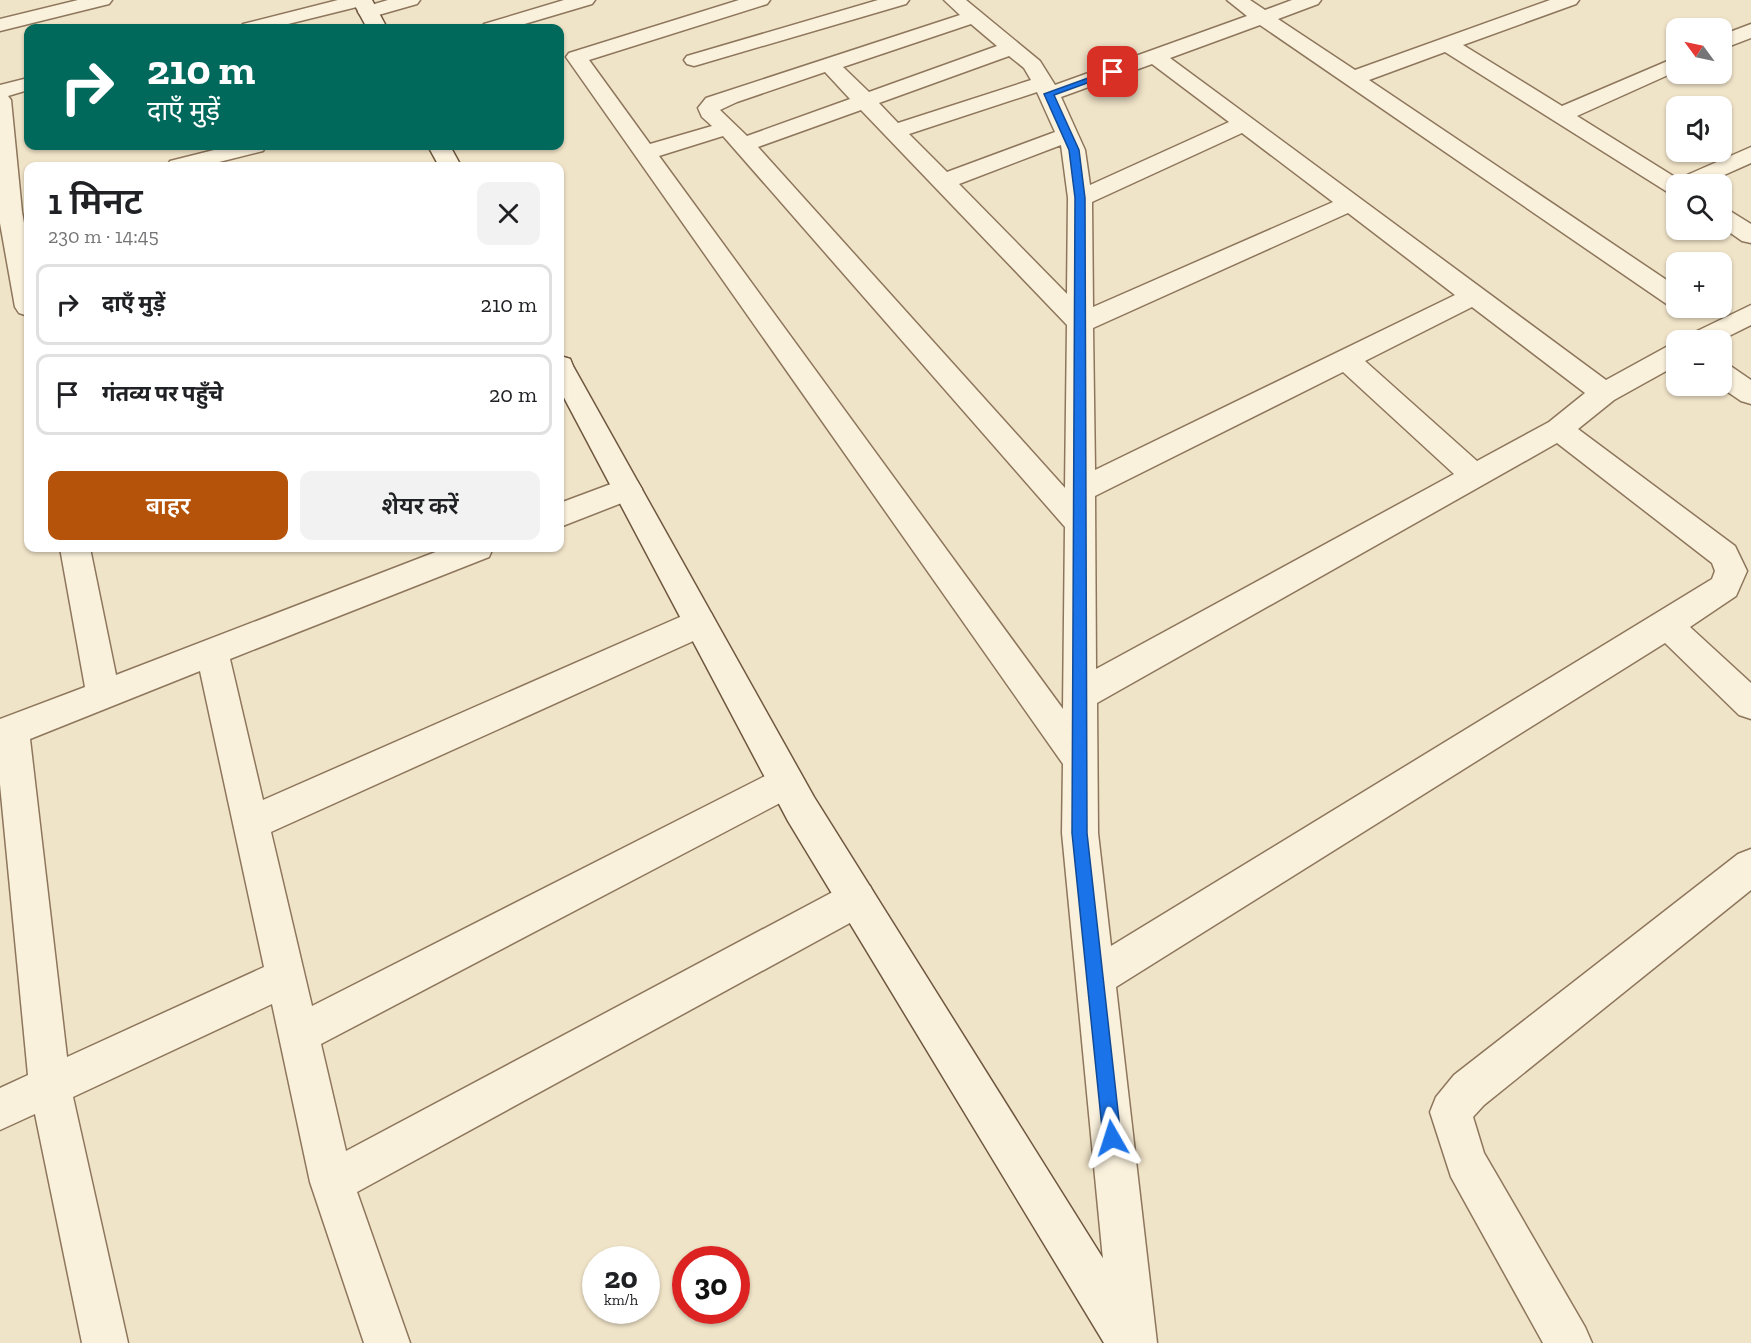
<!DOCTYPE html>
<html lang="hi">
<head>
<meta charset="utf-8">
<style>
  body { margin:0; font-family:"Zilla Slab","Noto Sans Devanagari",serif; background:#f2f2f2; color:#202124; height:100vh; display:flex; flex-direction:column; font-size:22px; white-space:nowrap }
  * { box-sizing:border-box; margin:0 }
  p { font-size:20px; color:#757577 }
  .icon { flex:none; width:33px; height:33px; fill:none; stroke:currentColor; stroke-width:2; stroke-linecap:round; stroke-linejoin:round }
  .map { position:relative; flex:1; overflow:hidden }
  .panel { position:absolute; left:24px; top:162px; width:540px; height:390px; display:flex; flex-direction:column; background:#fff; border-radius:12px; box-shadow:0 2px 4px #0004 }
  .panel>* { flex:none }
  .top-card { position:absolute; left:24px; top:24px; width:540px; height:126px; border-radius:12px; box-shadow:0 2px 4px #0004; background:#00695c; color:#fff; overflow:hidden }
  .needle { width:39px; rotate:303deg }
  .buttons { position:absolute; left:1666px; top:18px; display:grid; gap:12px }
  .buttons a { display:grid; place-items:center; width:66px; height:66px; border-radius:12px; background:#fff; box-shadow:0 2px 4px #0004; font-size:30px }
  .speed { position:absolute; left:582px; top:1246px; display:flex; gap:12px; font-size:30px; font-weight:700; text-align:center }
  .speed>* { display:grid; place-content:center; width:78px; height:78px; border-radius:50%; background:#fff; box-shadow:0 2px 4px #0004; line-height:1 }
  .speed small { font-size:15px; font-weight:400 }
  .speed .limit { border:9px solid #d22; background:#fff; color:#111 }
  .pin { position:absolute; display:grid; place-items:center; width:51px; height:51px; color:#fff; margin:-26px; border-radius:12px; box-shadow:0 3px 9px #0006 }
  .me { position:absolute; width:66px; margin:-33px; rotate:354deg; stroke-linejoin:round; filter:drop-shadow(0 0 4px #0008) }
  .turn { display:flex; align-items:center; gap:21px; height:126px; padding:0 24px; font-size:27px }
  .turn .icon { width:78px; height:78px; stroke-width:2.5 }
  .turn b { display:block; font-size:42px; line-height:51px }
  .round { display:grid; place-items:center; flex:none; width:63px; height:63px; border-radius:12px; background:#f2f2f2 }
  .summary { display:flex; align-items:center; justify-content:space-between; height:102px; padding:0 24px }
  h1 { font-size:36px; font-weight:600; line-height:45px }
  .cta { display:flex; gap:12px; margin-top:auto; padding:12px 24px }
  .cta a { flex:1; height:69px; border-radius:12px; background:#b45309; color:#fff; font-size:24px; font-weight:600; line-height:69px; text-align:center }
  .cta a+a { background:#f2f2f2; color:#202124 }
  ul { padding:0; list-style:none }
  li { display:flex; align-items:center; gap:18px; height:81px; margin:0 12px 9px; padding:0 12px; border:3px solid #e0e0e0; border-radius:12px }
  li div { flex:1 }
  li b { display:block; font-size:22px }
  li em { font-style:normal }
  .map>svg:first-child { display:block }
</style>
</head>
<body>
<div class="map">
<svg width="1751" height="1343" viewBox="0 0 1751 1343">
  <rect width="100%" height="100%" fill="#f0e4c8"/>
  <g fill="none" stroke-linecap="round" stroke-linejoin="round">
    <defs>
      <g id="street">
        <path d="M78,0H112L109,4L0,31V19Z"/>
        <path d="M338,0H372L369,4L272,28H240L243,24Z"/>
        <path d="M388,0H420L417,4L368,18L361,16L358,12L361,8Z"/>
        <path d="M564,0H595L592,4L511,28H481L484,24Z"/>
        <path d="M739,0H770L767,4L589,60L650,144L712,126L702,117L698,108L706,98L960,15L944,0H966L1040,61L1055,85L1247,16L1227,0H1250L1265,10L1292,0H1321L1318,4L1278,19L1355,70L1550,0H1579L1576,4L1463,45L1562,106L1677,57V71L1577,116L1678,179L1751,147V163L1704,184H1677V195L1669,193L1445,52L1369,80L1677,287V308L1668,305L1260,25L1170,58L1606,380L1668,346L1677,344V365L1614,400L1578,429L1735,546L1747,571L1736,596L1690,627L1751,683V719L1739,715L1665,643L1116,987L1157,1343H1111L1062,833L1063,764L566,57L569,53ZM971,24L997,46L869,92L843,67ZM1009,56L1024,68L1031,80L898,123L879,103ZM1152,64L1229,122L1090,185L1085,150L1061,97ZM825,72L850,99L747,136L720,110L737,102ZM1037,92L1055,132L947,172L909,134ZM861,110L1067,325L1065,488L758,147ZM1242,133L1333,202L1093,307L1092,202ZM723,136L1065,527L1063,709L659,156ZM1061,145L1068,198L1067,294L959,184ZM1348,213L1455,295L1095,470L1093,328ZM1472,307L1585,393L1549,422L1477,461L1365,361ZM1343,372L1454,474L1096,669L1095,496ZM1557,443L1712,563L1715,571L1712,579L1111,946L1098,833L1097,703Z"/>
        <path d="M878,0H909L906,4L701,64L694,66L687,64L684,60L687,56Z"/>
        <path d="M1751,24V38L1722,49V35Z"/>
        <path d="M28,78V90L8,96L11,100L22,212L28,245V316L19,313L15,307L0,223V85Z"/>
        <path d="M230,146H266L263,151L203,166H167L170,161Z"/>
        <path d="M1722,208L1730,211L1751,224V243L1742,241L1722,227Z"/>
        <path d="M1751,305V325L1721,340H1687L1691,334Z"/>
        <path d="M560,356L570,359L573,367L570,374L560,377Z"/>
        <path d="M1722,364L1732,367L1751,380V404L1741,401L1719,386H1722Z"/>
        <path d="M627,478L637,481L642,489L637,497L560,527V503Z"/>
        <path d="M60,548H90L116,675L446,548H493L489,557L230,659L263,800L689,613L700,610L711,613L716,623L711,633L271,832L312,1006L775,771L787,766L799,771L805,782L799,793L321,1044L346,1151L844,886L857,881L870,886L876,899L870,912L357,1192L410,1343H364L310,1182L272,1004L73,1097L128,1343H82L35,1114L0,1130V1088L28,1075L0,784V719L85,687ZM200,671L264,967L67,1057L30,739Z"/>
        <path d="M1751,849V890L1484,1105L1473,1117L1484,1153L1585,1327L1592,1343H1543L1451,1177L1430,1112L1436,1097L1454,1075L1738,854Z"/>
      </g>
      <g id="secondary">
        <path d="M352,0H372L387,28H367Z"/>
        <path d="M428,146H450L461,166H439Z"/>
        <path d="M560,356L570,359L573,366L814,797L1146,1327L1153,1343H1104L788,821L560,390Z"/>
      </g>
    </defs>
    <use href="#street" stroke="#8d765c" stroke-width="3"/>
    <use href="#secondary" stroke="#6f573f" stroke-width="3"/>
    <use href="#street" fill="#faf1dc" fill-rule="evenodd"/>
    <use href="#secondary" fill="#faf1dc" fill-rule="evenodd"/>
  </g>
  <path fill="#1a73e8" stroke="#114b97" stroke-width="1.5" d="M1110,70L1118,72L1054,95L1079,150L1085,198L1087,833L1121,1138L1118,1144L1112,1146L1106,1144L1103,1138L1072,833L1075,198L1069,150L1044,94Z"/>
</svg>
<div class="buttons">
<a><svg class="needle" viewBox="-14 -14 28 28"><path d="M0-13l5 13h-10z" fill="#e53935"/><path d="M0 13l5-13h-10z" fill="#757577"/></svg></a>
<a><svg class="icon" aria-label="sound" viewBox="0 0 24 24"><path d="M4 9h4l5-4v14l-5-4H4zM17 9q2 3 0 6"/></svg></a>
<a><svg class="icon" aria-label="search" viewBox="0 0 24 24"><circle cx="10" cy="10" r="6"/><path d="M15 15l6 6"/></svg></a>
<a>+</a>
<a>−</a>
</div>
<div class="speed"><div>20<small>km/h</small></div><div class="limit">30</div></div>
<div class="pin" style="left:1113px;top:72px;background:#d93025"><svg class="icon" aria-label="arrive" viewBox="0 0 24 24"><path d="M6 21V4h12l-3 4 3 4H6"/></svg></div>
<svg class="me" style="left:1112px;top:1138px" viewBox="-20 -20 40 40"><path d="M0-17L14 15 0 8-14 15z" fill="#1a73e8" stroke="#fff" stroke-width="4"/></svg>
<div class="top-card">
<div class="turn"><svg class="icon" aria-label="right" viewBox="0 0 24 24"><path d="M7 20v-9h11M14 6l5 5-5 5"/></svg><div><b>210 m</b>दाएँ मुड़ें</div></div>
</div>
<section class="panel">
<div class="summary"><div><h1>1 मिनट</h1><p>230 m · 14:45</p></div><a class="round"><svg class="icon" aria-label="close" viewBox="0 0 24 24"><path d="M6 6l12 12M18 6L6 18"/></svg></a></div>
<ul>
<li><svg class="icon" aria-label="right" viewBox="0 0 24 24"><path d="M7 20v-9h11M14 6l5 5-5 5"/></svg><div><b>दाएँ मुड़ें</b></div><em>210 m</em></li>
<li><svg class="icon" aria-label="arrive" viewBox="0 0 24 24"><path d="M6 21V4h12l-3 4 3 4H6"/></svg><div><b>गंतव्य पर पहुँचे</b></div><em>20 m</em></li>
</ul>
<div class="cta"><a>बाहर</a><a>शेयर करें</a></div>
</section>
</div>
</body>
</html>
